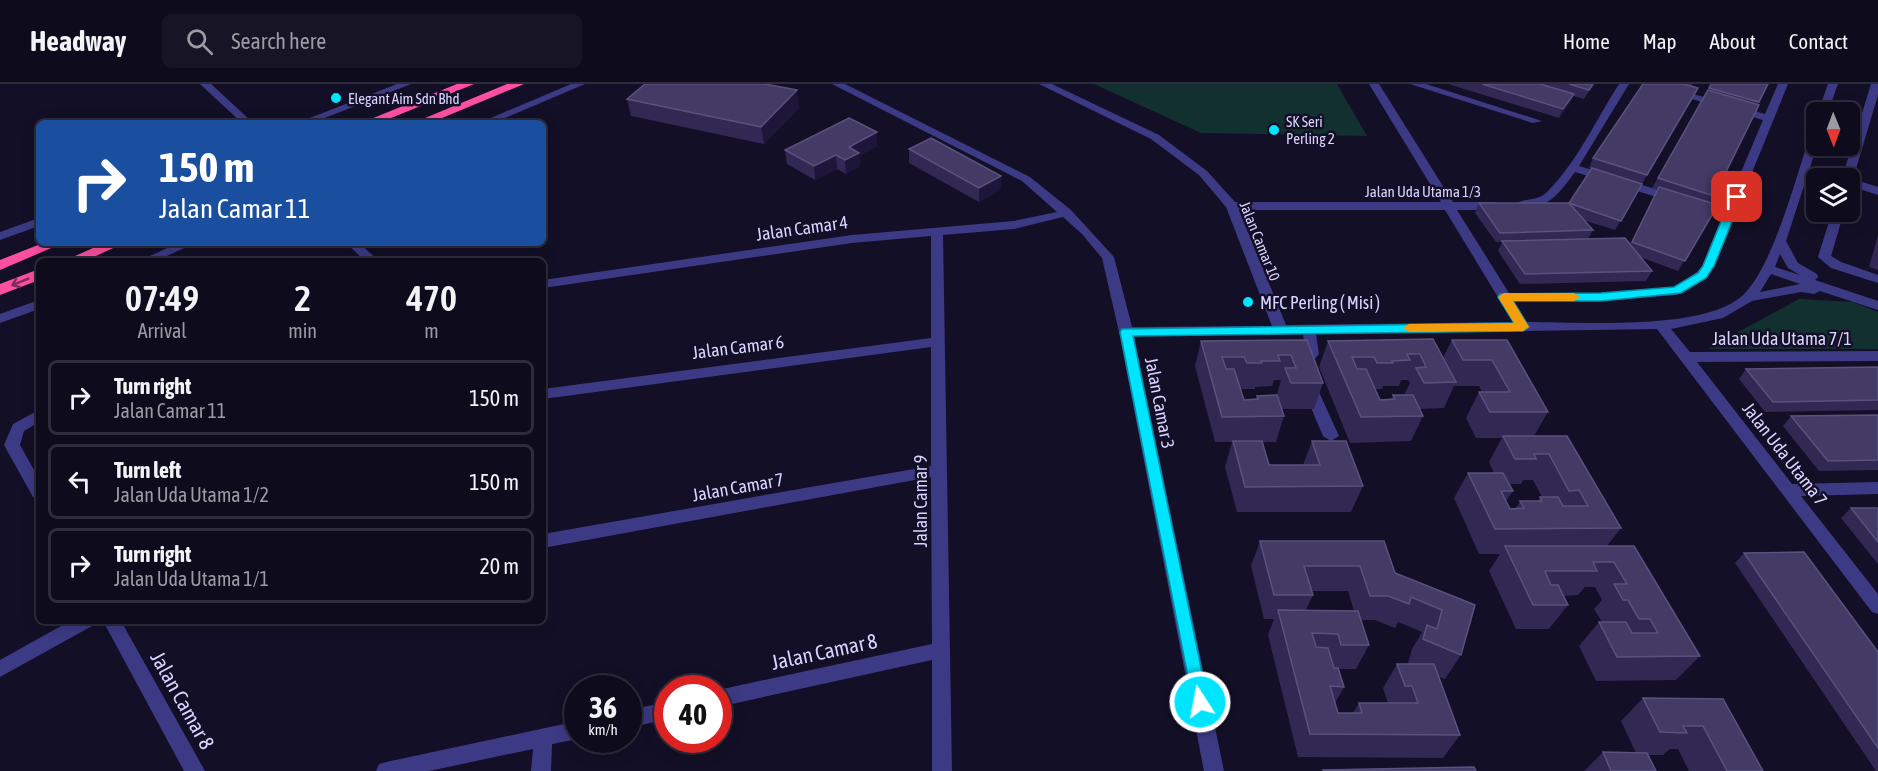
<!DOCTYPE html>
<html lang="en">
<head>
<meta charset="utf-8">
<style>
  body { margin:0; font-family:"Asap Condensed",sans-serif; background:#171425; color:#f1f3f6; height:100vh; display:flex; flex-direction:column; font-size:22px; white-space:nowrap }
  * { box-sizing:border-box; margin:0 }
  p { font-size:20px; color:#9b9ba3 }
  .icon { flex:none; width:33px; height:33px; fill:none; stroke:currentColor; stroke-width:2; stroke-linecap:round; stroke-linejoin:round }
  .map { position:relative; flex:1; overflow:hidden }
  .panel { position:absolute; left:36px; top:174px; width:510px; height:366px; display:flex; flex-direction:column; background:#0e0b1c; border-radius:9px; box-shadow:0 3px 15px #0003,0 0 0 2px #2e2b3b }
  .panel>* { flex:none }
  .top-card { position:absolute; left:36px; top:36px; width:510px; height:126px; border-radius:9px; box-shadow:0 3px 15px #0003,0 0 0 2px #2e2b3b; background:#1a4fa0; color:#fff; overflow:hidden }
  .needle { width:39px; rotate:179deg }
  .tools { position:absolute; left:1806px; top:18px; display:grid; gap:12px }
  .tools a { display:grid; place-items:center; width:54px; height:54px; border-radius:9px; background:#0e0b1c; box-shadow:0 3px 15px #0003,0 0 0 2px #2e2b3b; font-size:30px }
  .speed { position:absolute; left:564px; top:591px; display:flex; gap:12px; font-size:30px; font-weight:700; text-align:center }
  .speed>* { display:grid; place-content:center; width:78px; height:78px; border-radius:50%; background:#0e0b1c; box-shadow:0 3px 15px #0003,0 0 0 2px #2e2b3b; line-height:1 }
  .speed small { font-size:15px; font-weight:400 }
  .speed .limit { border:9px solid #d22; background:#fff; color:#111 }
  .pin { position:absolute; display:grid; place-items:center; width:51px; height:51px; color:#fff; margin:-26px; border-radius:12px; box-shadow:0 3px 9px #0006 }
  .me { position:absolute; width:66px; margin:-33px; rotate:349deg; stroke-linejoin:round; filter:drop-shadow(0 0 4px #0008) }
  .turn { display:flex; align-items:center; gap:21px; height:126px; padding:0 24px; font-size:27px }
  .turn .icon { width:78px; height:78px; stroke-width:2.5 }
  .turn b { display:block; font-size:42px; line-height:51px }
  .eta { display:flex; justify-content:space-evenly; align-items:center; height:102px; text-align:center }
  .eta b { font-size:36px; font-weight:600; line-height:42px }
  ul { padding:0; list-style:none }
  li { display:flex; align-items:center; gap:18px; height:75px; margin:0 12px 9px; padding:0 12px; border:3px solid #2e2b3b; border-radius:9px }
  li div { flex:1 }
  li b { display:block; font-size:22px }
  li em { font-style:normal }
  header { display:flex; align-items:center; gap:36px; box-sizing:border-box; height:84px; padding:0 30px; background:#0e0b1c; border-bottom:2px solid #2e2b3b }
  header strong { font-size:28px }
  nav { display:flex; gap:33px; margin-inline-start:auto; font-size:21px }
  .search { width:420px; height:54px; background:#171425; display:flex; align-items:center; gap:15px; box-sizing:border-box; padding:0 21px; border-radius:9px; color:#9b9ba3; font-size:22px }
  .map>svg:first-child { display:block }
</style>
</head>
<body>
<header>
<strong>Headway</strong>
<div class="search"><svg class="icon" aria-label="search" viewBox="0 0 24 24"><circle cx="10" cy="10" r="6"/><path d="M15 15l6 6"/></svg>Search here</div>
<nav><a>Home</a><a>Map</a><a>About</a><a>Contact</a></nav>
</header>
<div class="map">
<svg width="1878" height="687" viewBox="0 0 1878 687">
  <rect width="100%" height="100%" fill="#130f26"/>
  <g fill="#12302f">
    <path d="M1094,0H1337L1367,52L1201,49Z"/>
    <path d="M1799,215L1853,218L1878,228V265H1707Z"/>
  </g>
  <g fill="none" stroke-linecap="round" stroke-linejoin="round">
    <g fill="#3d3a85" fill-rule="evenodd">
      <path d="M200,0H211L253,39H242Z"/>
      <path d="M397,0H411L312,39H297Z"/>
      <path d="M571,0H585L493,39H479Z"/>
      <path d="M832,0H845L1030,93L1071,126L1114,173L1132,243L1272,242L1226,123L1199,91L1151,55L1039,0H1052L1159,51L1207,87L1235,118H1441L1369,0H1379L1453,118H1496L1502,122L1496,126H1457L1509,209H1601L1674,203L1697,188L1702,182L1722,133L1575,88C1562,106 1550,123 1527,124C1521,124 1518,125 1514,121C1523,113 1535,119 1547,108C1577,78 1596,36 1619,0H1629L1579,82L1725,126L1763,36L1641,0H1657L1765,30L1778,0H1788L1714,182L1707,194L1677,211L1601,217H1514L1527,238C1580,238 1703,247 1742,212C1773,184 1797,90 1811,48L1816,45L1817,62L1786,157L1798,179L1817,190L1818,193L1815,196L1878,217V226L1820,207L1814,210L1801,208L1752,217L1723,234L1671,245L1690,268L1878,267V277L1697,278L1792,400L1878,398V410L1801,412L1878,510V530L1872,528L1657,245L1316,250L1319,270L1309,282V286L1339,352L1331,357L1323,352L1295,286V281L1305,269L1303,250L1134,252L1224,687H1204L1119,248L1102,174L1082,150L1063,133L1014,145L943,151L952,687H932V576L718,623V606L932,560L931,393L543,464V450L931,382V263L543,315V305L931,254V152L852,159L543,204V196L852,151L1014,137L1057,128L1022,97ZM1239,126H1445L1513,238L1286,241ZM1780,170L1788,184L1800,191L1775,183ZM1771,190L1800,200L1760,208Z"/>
      <path d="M1410,0H1426L1542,37L1533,39Z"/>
      <path d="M1828,0H1838L1828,28H1818Z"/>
      <path d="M1871,0H1878V11L1853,95L1878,103V111L1850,102V94H1842Z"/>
      <path d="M1832,128H1844L1831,172L1841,178L1878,191V199L1831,184L1818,173Z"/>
      <path d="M39,134V142L0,156V148Z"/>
      <path d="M178,159H195L156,177H139Z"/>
      <path d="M346,159H359L379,177H365Z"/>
      <path d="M39,216V225L0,239V230Z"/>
      <path d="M39,326V338L24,347L20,361L39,395V415L33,413L4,361L13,340Z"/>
      <path d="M70,537H95L92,542L0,593V576Z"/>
      <path d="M103,537H121L205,687H184Z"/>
      <path d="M668,618V635L628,644V626Z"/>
      <path d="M578,637V655L552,660L551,687H531L533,665L429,687H376L379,680L386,678Z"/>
    </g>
    <g fill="#ff4fa3" fill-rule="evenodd">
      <path d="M457,0H474L379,39H361Z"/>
      <path d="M507,0H524L430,39H413Z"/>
      <path d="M43,159H63L0,186V176Z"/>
      <path d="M104,159H124L85,177H64Z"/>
      <path d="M39,185V196L0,211V200Z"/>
    </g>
  </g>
  <g fill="#312854" fill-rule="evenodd">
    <path d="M1448,0H1595L1584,15L1573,12L1570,19L1559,34Z"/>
    <path d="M1643,0H1693L1691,2L1698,4L1615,146L1583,136L1593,146L1588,155L1630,160L1658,106L1652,104L1704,13H1703L1711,0H1768L1710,118L1718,121L1678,187L1640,173L1652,187L1646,197L1520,200L1498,167L1502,158H1496L1475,129L1479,119H1569L1591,85L1589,84L1593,74Z"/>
    <path d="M627,15L799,24L764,60L631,32Z"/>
    <path d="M877,62L859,72L860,82L846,90L837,85L815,96L787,80L785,66Z"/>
    <path d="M909,65L1001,92L1000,106L979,118L909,79Z"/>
    <path d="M1878,151V186L1869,183Z"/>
    <path d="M1433,255L1443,274L1452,256H1507L1548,328L1534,352L1621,444L1607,462L1700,572L1676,596L1596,597L1579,562L1599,538H1602L1594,525L1602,516L1595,503H1585L1578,511L1564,512L1568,521L1549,545H1516L1489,487L1500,470H1479L1454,414L1468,389H1494L1489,378L1502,354H1476L1466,334L1479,308H1482L1479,302H1454L1444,324L1419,325L1423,332L1411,357L1350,359L1319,283L1328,257ZM1401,296H1408L1410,299L1405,309L1406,311H1393L1391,315L1380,316L1375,305H1382L1383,302H1399ZM1523,396H1533L1542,413H1540L1538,417H1520L1516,424L1510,425L1506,417L1513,407L1509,400H1521Z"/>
    <path d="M1307,256L1323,299L1314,325H1282L1277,310L1281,296H1274L1272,302L1255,303V305H1241L1244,316L1256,315L1257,312L1284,332L1276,358H1262L1269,381H1303L1312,357L1363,402L1351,428H1237L1225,383L1232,358H1215L1195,282L1201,257Z"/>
    <path d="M1878,283V326L1765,328L1739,295L1746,285Z"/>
    <path d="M1878,331V386L1819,387L1783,342L1791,332Z"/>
    <path d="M1851,424H1878V480L1841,434Z"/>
    <path d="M1260,457L1395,489L1475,521L1461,571L1445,595L1439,593L1460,651L1443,674L1298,673L1268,551L1274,535H1264L1251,482ZM1312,507H1348L1354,527L1306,526L1313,511ZM1361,536H1375L1395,544L1398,538L1422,548L1412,565L1408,579L1410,580H1397L1383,604L1388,619H1359L1353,629H1338L1335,619L1344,603L1339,585H1356L1369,561Z"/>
    <path d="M1744,469L1878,568V687H1876L1735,479Z"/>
    <path d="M1643,614L1723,615L1763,687H1689L1678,665H1670L1663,671H1648L1656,687H1584L1603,668L1636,669L1621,637Z"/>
  </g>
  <g fill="#1d163a">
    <path d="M1593,0H1595L1584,15L1589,6Z"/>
    <path d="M797,6L799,24L764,60L761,43Z"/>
    <path d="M1574,10L1570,19L1559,34L1563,25Z"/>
    <path d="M877,48V62L859,72L860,82L846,90L845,76L849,63Z"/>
    <path d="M836,71L837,85L815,96L814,82Z"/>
    <path d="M1001,92L1000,106L979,118V104Z"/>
  </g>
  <g fill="#433a66" stroke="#5a527e" stroke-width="1.5">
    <path d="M645,0H765L797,6L761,43L627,15Z"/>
    <path d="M1482,0H1540L1574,10L1563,25Z"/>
    <path d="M1569,0H1593L1589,6Z"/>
    <path d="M1643,0H1683L1698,4L1647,91L1593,74Z"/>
    <path d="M1711,0H1768L1759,18L1709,4Z"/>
    <path d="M1708,6L1759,21L1714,112L1658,94Z"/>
    <path d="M849,34L877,48L849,63L859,69L845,76L836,71L814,82L785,66Z"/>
    <path d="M931,54L1001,92L979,104L909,65Z"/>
    <path d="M1592,84L1642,100L1621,137L1569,119Z"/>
    <path d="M1659,103L1718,121L1685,177L1632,158Z"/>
    <path d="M1479,119H1569L1593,146L1500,149Z"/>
    <path d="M1625,154L1652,187L1525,190L1502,157Z"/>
    <path d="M1433,255L1456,298L1424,299L1416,284L1426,283L1420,270H1407L1410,276L1392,277L1393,279H1377L1374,273H1352L1357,285H1366L1380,316L1395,315L1393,311H1413L1423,332L1361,333L1328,257Z"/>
    <path d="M1307,256L1323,299H1291L1285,284H1296L1291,271H1278L1280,277H1261L1262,279H1247L1244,273H1222L1226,285H1234L1244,316L1258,315L1257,312L1277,311L1284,332L1222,333L1201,257Z"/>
    <path d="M1452,256H1507L1548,328H1490L1479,308H1510L1492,276H1463Z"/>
    <path d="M1878,283V316L1773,318L1746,285Z"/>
    <path d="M1878,331V376L1828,377L1791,332Z"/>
    <path d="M1503,352H1567L1621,444L1495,445L1468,389H1503L1513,407H1501L1510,425L1524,424L1520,417H1542L1540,413H1558L1563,422H1588L1579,406L1569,407L1549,370H1534L1536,375H1515Z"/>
    <path d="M1233,357H1262L1269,381H1320L1312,357H1346L1363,402L1245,403Z"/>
    <path d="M1851,424H1878V458Z"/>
    <path d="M1260,457H1384L1395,489L1475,521L1461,571L1423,555L1427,541L1437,545L1442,526L1411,513L1409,520L1388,512H1370L1360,482H1304L1313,511H1274Z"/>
    <path d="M1505,462H1634L1700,572L1617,573L1599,538H1626L1632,549H1658L1650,535H1639L1628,516H1623L1614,500H1627L1614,478H1593L1597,487H1545L1551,501H1558L1568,521H1533Z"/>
    <path d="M1804,468L1878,568V664L1744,469Z"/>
    <path d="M1278,526L1358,527L1369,561H1341L1338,550L1312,549L1316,563L1328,564L1334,584H1338L1344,603L1330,602L1338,629H1362L1359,619H1418L1412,602H1405L1397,580H1434L1460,651L1310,650Z"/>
    <path d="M1643,614L1723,615L1763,687H1727L1703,642H1683L1687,649L1660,648Z"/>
    <path d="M1603,668L1647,669L1656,687H1611Z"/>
    <path d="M1474,683L1476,687H1324L1323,686Z"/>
  </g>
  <defs><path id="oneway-shaft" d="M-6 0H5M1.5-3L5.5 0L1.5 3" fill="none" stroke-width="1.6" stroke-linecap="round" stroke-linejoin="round" transform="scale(1.5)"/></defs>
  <use stroke="#7d2c5e" href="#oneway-shaft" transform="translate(20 198) rotate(158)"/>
  <path fill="#00e5ff" stroke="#0095a6" stroke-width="1.5" d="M1737,110L1742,113L1714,182L1706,194L1681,209L1601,217H1513L1529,243L1523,247L1133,252L1208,618L1206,623L1200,625L1194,623L1120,248L1122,245L1514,239L1498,213L1500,210L1601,209L1674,203L1698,189L1703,182L1731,113Z"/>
  <path fill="#f59e0b" d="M1504,209H1574L1580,213L1574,217H1513L1529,243L1523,247L1409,248L1403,244L1409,240L1514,239L1498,213Z"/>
  <g fill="#00e5ff" stroke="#130f26" stroke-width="2">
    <circle cx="336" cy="14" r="6"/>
    <circle cx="1274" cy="46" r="6"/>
    <circle cx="1248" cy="218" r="6"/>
  </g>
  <g text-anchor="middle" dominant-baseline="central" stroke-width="5" stroke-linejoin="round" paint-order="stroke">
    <g font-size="15" fill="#d9d4ff" stroke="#130f26" text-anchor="start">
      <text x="348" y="14">Elegant Aim Sdn Bhd</text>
      <text x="1286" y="37">SK Seri<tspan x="1286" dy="17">Perling 2</tspan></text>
    </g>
    <g font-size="15" fill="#d9d4ff" stroke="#130f26">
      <text x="1423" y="107">Jalan Uda Utama 1/3</text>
      <text transform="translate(1260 157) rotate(68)">Jalan Camar 10</text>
    </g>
    <g font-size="18" fill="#d9d4ff" stroke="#130f26">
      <text transform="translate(802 144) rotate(-8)">Jalan Camar 4</text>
      <text x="1782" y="254">Jalan Uda Utama 7/1</text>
      <text transform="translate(738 263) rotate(-7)">Jalan Camar 6</text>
      <text transform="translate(1160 319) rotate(79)">Jalan Camar 3</text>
      <text transform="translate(1785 370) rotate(52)">Jalan Uda Utama 7</text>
      <text transform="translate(738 403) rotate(-10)">Jalan Camar 7</text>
      <text transform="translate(920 417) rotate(-90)">Jalan Camar 9</text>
    </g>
    <g font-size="18" fill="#d9d4ff" stroke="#130f26" text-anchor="start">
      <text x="1260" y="218">MFC Perling ( Misi )</text>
    </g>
    <g font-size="21" fill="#d9d4ff" stroke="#130f26">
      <text transform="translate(824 567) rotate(-12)">Jalan Camar 8</text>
      <text transform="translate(183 616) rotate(61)">Jalan Camar 8</text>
    </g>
  </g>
</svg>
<div class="tools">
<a><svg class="needle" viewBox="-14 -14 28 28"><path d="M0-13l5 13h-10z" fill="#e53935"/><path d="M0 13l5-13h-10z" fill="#9b9ba3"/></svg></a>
<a><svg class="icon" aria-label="layers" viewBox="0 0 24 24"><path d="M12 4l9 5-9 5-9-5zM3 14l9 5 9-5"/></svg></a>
</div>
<div class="speed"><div>36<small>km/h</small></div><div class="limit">40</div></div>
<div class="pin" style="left:1737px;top:113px;background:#d93025"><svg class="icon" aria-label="arrive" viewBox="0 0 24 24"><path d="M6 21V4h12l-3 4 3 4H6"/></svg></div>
<svg class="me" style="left:1200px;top:618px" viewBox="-20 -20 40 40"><circle r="17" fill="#00e5ff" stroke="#fff" stroke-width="3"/><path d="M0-11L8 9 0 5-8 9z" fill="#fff"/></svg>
<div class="top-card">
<div class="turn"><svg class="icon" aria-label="right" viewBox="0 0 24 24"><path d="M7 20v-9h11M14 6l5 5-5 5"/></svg><div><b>150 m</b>Jalan Camar 11</div></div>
</div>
<section class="panel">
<div class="eta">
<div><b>07:49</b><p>Arrival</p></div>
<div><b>2</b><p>min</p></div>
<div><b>470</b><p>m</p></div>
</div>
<ul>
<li><svg class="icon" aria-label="right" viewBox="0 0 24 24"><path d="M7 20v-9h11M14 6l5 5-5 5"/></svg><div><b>Turn right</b><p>Jalan Camar 11</p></div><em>150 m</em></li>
<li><svg class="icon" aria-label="left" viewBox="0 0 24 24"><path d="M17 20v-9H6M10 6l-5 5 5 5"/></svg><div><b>Turn left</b><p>Jalan Uda Utama 1/2</p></div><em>150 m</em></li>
<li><svg class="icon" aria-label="right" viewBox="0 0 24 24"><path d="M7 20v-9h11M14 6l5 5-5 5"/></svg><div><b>Turn right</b><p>Jalan Uda Utama 1/1</p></div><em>20 m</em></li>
</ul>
</section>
</div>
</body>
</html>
